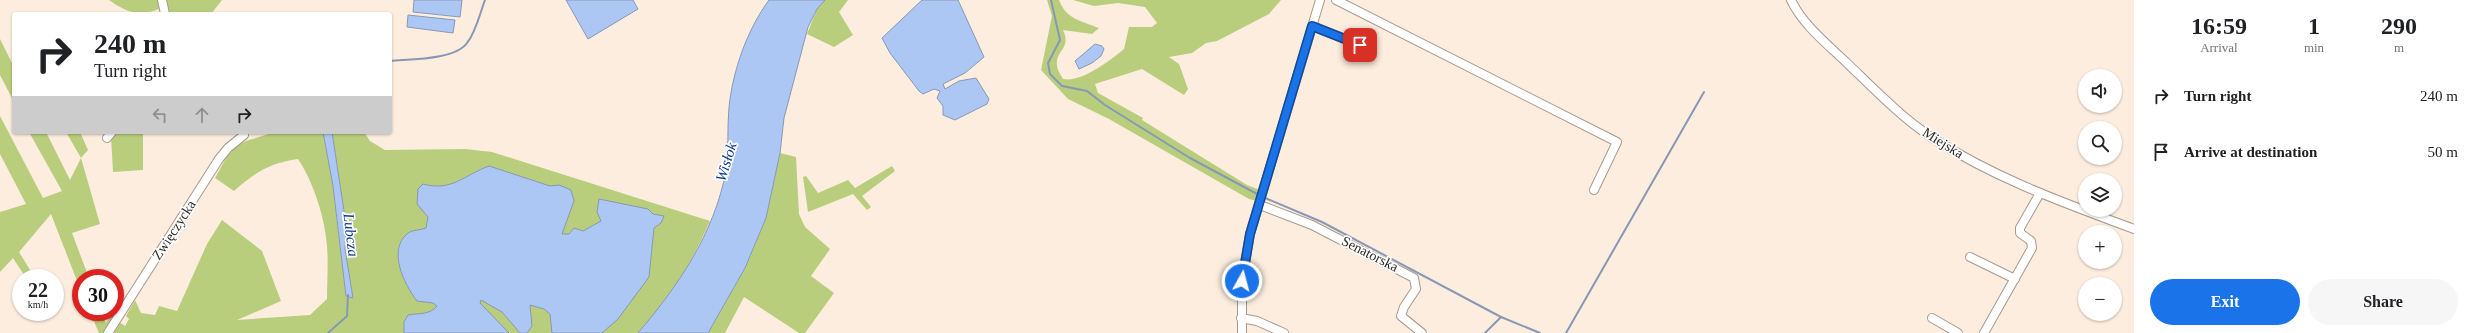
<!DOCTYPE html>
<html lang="en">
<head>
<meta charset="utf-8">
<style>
  body { margin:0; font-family:Georgia,serif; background:#f6f6f6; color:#202124; height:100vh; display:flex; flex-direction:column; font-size:15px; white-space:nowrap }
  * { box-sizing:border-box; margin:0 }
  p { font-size:13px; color:#757577 }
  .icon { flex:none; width:22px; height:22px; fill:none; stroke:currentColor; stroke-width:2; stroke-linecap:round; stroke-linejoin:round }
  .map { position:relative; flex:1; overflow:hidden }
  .side { display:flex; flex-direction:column; background:#fff; width:340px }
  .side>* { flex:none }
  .guide { position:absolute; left:12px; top:12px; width:380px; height:122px; border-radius:4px; box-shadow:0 1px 3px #0004; background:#fff; color:#202124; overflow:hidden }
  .tools { position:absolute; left:2078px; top:69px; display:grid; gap:8px }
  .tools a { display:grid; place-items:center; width:44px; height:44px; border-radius:50%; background:#fff; box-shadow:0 1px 3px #0004; font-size:20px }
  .speed { position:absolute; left:12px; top:269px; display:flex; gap:8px; font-size:20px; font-weight:700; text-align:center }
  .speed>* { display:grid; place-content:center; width:52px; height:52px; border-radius:50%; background:#fff; box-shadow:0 1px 3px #0004; line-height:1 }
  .speed small { font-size:10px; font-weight:400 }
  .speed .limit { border:6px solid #d22; background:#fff; color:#111 }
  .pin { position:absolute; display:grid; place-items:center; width:34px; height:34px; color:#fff; margin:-17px; border-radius:8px; box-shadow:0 2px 6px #0006 }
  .me { position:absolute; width:44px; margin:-22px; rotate:7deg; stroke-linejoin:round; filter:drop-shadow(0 0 3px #0008) }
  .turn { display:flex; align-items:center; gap:14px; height:84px; padding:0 16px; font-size:18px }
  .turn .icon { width:52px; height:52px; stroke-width:2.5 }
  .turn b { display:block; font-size:28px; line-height:34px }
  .lanes { display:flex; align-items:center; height:38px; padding:0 16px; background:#0003; justify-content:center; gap:20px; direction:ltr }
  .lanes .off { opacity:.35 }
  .eta { display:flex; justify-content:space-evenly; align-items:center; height:68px; text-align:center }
  .eta b { font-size:24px; font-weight:700; line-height:28px }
  .cta { display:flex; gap:8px; margin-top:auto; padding:8px 16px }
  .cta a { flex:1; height:46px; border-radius:24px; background:#1a73e8; color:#fff; font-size:16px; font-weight:700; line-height:46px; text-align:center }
  .cta a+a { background:#f6f6f6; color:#202124 }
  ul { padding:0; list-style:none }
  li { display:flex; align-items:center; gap:12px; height:56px; padding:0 16px }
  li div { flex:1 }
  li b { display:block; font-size:15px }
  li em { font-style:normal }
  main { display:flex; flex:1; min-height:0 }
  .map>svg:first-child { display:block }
</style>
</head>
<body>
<main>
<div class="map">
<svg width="2134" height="333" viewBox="0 0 2134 333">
  <rect width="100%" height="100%" fill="#fcedde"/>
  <g fill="#b9ce7c">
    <path d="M109,0H158L159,9C138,17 126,12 109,0Z"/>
    <path d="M166,0H222L211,14H169Z"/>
    <path d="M825,0H848L839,12L853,35L834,47L807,34L817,9Z"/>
    <path d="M1047,0H1059C1066,19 1081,21 1099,28L1092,34L1063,30C1072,49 1055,50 1057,65C1057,70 1061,75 1063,79C1081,83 1111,60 1124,49L1129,27H1152L1157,23L1145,7L1118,3L1094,6L1073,0H1281L1269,14L1217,41L1206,43L1192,53L1169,57L1179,64L1188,89L1184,95L1142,69L1095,84L1098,93L1143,118L1142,120L1247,185L1260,190L1257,201L1249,199L1109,119L1068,99L1041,70L1052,16Z"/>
    <path d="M0,39L14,67V102L0,75Z"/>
    <path d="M0,116L43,198L62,191L29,132H46L70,180L81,158L66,132H80L88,150L81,158L100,224L72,233L89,278H81V291L51,214L19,252L35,278H26L13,258L0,272V212L26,204L0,154Z"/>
    <path d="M115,132H143V170L113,172L111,136Z"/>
    <path d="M275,132H323L333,186L346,296L352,298L345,249L346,224L332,132H364L370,141L385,150L465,149L492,152L710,221C690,267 671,295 638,333H114L119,322L125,326L129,319L126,316L135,300L141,313L155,315L159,306L177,311L207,244L222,220L262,251L281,301L237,320L310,315L327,299C327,279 329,257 326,237C323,212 312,180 298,159C270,163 255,172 234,191L215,178L231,149L246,141Z"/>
    <path d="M780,153L796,157L799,214L805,227L830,249L811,276L834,293L805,333H799L744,297L725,333H708L745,268L766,218Z"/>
    <path d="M892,166L895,171L862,196L871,207L867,210L853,194L808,212L803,177L806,176L818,193L848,180L855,188Z"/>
    <path d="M90,312H101L106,323L114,312L115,316L103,333H99Z"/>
  </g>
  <g fill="#adc7f4" stroke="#8798b6">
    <path d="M414,0H462L460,17L413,12Z"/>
    <path d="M566,0H633L638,9L588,39Z"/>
    <path d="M769,0H825L817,9L808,27L784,118L780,153L766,218L745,268L708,333H638C678,286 714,234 726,171C729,151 727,128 729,107C733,70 747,30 769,0Z"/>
    <path d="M922,0H958L984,57L965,73L943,84L945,89L959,81L976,78L989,99L987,104L955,120L943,115V106L937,98L940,91L934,89L923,94L919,91L890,53L882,38Z"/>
    <path d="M408,15L455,20L453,33L407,27Z"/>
    <path d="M1095,44L1102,46L1104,49L1101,56L1092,63L1079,69L1075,61Z"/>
    <path d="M323,132H332L346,224L345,249L353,298L346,296L333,186Z"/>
    <path d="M489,166L550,186L559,185L571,190L574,201L562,234H569L574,228L583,231L601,221L597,212L599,199L648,209L653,214L664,216L661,223L654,228L649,277L618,319L602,333H552L550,314L544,309L530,305L532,326L527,333H520L502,312L481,300L480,303L509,333H404V322L408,315C419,313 430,315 437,306L433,303L417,301C404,284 387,250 408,233C412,230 421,230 426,228L428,217L417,204L418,189L423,184C452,192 464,175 489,166Z"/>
  </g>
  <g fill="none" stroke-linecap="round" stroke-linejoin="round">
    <g stroke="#8798b6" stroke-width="2">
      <path d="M1051,0L1060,40L1048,63L1050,74L1062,86L1087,91L1105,105L1190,158L1259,195"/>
      <path d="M390,61C410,59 455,60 467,43C476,32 480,13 485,0"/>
      <path d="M1263,197L1322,222L1501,317L1540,333"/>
      <path d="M328,333L347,316L348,295"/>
      <path d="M1485,333L1501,317"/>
      <path d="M1566,333L1704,92"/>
    </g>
    <defs>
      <g id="minor">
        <path d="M162,0L165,14"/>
        <path d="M1336,0L1617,142L1594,190"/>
        <path d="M1791,0C1803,25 1827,44 1847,63C1873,88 1900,116 1931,137C1994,178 2064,203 2134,229"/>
        <path d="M1312,26L1360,45"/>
        <path d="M107,138L112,132"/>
        <path d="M1260,205L1312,225L1414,278L1416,289L1404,307L1401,316L1422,333"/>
        <path d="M1970,257L2015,279"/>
        <path d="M1241,318L1257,321L1284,333"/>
        <path d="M1932,318L1958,333"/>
        <path d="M108,333L219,159L228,148L244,135L243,132"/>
        <path d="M1242,333V281L1250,234L1320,0"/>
        <path d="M1984,333L2032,248L2031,241L2020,233V228L2040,193"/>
      </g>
    </defs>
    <use href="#minor" stroke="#a8998c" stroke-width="10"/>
    <use href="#minor" stroke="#fff" stroke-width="8"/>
  </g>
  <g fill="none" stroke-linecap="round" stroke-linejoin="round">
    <defs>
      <path id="route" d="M1242,281L1250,234L1312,26L1360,45"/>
    </defs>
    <use href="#route" stroke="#114b97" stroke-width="10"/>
    <use href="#route" stroke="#1a73e8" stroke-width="7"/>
  </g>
  <g text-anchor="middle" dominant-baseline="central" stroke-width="3.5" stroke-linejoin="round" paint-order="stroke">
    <g font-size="14" fill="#2f2924" stroke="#fdfdfd">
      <text transform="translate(1943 143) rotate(32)">Miejska</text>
      <text transform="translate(174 230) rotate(-57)">Zwięczycka</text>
      <text transform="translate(1370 254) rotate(27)">Senatorska</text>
    </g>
    <g font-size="15" font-style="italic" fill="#09388b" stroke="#fdfdfd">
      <text transform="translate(726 162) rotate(-73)">Wisłok</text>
      <text transform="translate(351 235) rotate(83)">Lubcza</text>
    </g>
  </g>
</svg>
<div class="tools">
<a><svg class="icon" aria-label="sound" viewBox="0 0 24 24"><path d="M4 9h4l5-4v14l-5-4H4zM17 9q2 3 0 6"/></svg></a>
<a><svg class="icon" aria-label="search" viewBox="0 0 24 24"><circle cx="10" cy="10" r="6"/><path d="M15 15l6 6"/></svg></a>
<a><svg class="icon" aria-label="layers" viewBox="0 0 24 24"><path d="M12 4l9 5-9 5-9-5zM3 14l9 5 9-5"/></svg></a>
<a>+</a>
<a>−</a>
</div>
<div class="speed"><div>22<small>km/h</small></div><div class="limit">30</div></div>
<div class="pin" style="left:1360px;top:45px;background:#d93025"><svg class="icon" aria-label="arrive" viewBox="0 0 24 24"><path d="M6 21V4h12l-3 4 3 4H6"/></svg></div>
<svg class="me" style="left:1242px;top:281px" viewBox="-20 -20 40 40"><circle r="17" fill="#1a73e8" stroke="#fff" stroke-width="3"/><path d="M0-11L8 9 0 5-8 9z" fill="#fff"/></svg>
<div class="guide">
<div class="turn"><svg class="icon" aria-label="right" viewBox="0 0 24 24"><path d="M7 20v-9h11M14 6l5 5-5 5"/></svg><div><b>240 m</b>Turn right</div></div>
<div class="lanes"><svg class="icon off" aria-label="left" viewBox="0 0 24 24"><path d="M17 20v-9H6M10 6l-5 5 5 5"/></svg><svg class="icon off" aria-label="ahead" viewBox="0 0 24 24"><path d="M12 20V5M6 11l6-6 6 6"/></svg><svg class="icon" aria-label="right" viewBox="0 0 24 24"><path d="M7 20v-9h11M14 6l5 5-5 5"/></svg></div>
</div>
</div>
<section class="side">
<div class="eta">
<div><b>16:59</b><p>Arrival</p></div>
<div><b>1</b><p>min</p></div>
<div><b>290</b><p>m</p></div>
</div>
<ul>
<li><svg class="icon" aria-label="right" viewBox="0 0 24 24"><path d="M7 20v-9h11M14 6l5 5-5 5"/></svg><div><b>Turn right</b></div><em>240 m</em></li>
<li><svg class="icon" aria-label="arrive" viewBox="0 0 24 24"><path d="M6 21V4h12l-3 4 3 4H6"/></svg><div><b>Arrive at destination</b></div><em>50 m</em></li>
</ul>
<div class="cta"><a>Exit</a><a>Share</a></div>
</section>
</main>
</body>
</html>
